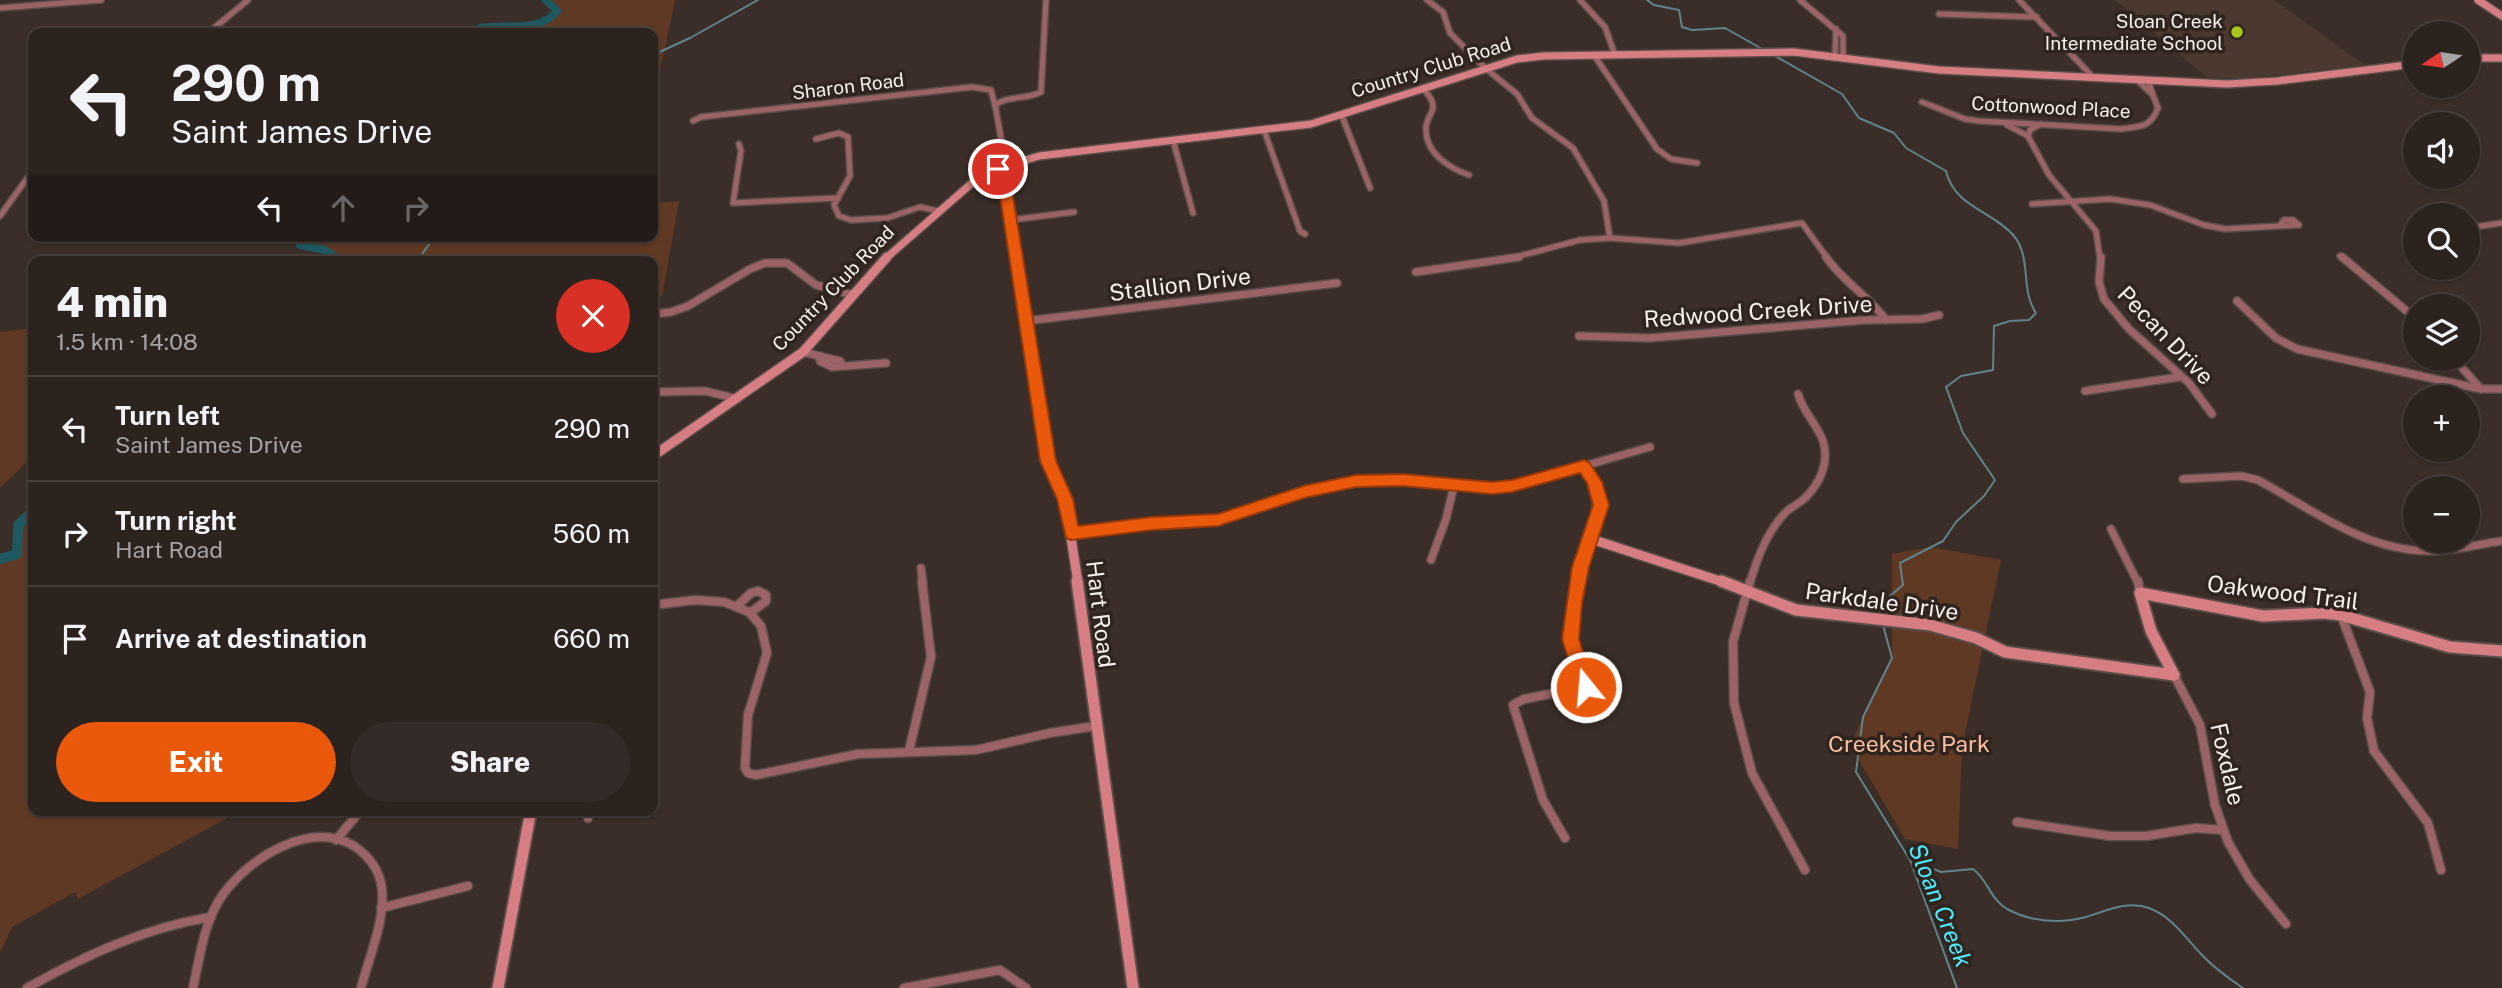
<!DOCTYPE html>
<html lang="en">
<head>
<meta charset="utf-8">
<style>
  body { margin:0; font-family:"Public Sans",sans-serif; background:#342a27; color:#f1f3f6; height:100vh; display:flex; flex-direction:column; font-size:26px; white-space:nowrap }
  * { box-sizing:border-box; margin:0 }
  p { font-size:23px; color:#a6a4a4 }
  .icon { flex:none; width:38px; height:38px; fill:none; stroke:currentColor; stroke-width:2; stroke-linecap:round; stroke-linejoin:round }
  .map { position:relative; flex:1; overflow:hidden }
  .sheet { position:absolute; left:28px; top:256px; width:630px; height:560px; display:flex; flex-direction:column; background:#2c221e; border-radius:14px; box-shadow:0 2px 5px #0004,0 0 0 2px #483f3c }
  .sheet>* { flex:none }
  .hud { position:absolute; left:28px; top:28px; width:630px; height:214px; border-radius:14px; box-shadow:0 2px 5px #0004,0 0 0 2px #483f3c; background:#2c221e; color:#f1f3f6; overflow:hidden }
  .needle { width:46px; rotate:257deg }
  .fabs { position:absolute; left:2403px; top:21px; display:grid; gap:14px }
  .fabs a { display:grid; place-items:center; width:77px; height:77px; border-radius:50%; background:#2c221e; box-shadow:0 2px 5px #0004,0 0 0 2px #483f3c; font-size:35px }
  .pin { position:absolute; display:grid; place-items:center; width:60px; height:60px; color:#fff; margin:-30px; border:4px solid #fff; border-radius:50%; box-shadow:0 2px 7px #0007 }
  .me { position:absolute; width:77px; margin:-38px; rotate:343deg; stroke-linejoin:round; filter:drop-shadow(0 0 5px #0008) }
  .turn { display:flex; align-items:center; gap:24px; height:147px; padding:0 28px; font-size:32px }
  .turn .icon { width:91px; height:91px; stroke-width:2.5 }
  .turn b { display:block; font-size:49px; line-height:60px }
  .lanes { display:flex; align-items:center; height:66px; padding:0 28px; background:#0003; justify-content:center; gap:35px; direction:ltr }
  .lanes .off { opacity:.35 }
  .round { display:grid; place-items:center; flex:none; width:74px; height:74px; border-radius:37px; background:#342a27 }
  .head { display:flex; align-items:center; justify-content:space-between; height:119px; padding:0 28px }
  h1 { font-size:42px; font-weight:800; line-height:52px }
  .cta { display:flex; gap:14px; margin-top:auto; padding:14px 28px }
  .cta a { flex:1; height:80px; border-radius:42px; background:#ea580c; color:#fff; font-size:28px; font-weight:800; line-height:80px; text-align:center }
  .cta a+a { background:#342a27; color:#f1f3f6 }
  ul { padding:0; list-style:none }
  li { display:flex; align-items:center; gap:21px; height:105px; padding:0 28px; border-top:2px solid #483f3c }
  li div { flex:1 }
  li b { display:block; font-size:26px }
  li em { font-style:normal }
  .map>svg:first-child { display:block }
</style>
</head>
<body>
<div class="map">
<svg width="2502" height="988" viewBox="0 0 2502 988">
  <rect width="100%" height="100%" fill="#3b2e28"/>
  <path fill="#4b382f" d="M2115,0H2274L2365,65L2241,79L2206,77Z"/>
  <g fill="#603924">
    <path d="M547,0H675L653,104V33H479L480,28C505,20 541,37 558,11Z"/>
    <path d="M679,201L662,296L653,297V261H333L335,255L326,250L300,245L309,236H653V203Z"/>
    <path d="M33,328V456L0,488V332Z"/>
    <path d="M33,511V810H242L78,899L75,892L12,927L0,953V560L17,554C25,532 7,525 33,511Z"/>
    <path d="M1931,547L2001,560L1962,748L1958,849L1905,839L1850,745L1892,658V554Z"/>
  </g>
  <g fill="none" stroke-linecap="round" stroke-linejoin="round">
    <g stroke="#5f858a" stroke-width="2">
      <path d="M1647,0L1654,5L1679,10L1682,27L1692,30L1725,28L1764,50"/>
      <path d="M653,55L690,38L758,0"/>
      <path d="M1775,56L1842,94L1859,118L1894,133L1906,148L1946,171C1955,208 1992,210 2014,236C2032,258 2020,290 2036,313L2029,320L2010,321L1994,326L1993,370L1961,376L1946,387L1963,433L1995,480L1984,496L1956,522L1943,541L1900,563L1903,585L1877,607L1879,613"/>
      <path d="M417,261L435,236"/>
      <path d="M1883,625L1892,658L1863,717L1856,772L1910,860L1957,988"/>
      <path d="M1911,860L1941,872L1973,869C1988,880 1990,899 2007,909C2031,922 2060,924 2086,917C2106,911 2127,900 2149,908C2171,916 2185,937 2201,954C2213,967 2228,978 2243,988"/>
    </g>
    <g stroke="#1e5860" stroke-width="8">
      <path d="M479,33L480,28C507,23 537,34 557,11L546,0"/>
      <path d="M308,236L300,245L325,250L334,256L333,259"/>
    </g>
    <g stroke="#1e5860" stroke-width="10">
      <path d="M332,261L333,257"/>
      <path d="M0,559L17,554L18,525L33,511"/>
    </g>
    <defs>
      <g id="street-far2">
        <path d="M1427,0L1443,12L1450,33L1485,68L1517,94L1532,118L1573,148L1604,201L1610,238"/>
        <path d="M1580,0L1605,27L1615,55"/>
        <path d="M1800,0L1843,36V57"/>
        <path d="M2019,0L2093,77"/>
        <path d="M0,8L101,0"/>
        <path d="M1939,14L2037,17"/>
        <path d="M208,33L248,0"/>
        <path d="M1594,55L1657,149L1671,159L1697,163"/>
        <path d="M1835,56L1836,29"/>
        <path d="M2137,80L2153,95L2148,80"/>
        <path d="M1422,88C1427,93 1433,99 1433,107C1432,114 1426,120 1426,128C1425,153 1449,168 1469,175"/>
        <path d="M1922,102L1965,119L1979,121L2121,129C2141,126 2150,128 2158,108L2153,95"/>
        <path d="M1342,116L1370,188"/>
        <path d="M693,121L701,117L972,87L991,90L995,106"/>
        <path d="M2041,124L2030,130L2028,136L2049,175L2096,231L2100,259"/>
        <path d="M2007,125L2028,136"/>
        <path d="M1264,130L1300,231L1305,234"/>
        <path d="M816,139L839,133L848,137L850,176L834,205L839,216L851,220L887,218L920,207L938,211"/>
        <path d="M1173,140L1193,213"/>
        <path d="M739,144L741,151L733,203L838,198"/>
        <path d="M1006,166L995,105C1009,95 1026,100 1041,92L1046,0"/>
        <path d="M2032,204L2110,199L2150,205L2204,225L2225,229L2299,225L2293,220H2284L2280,225"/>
        <path d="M0,216L33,170"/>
        <path d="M1011,220L1074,212"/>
        <path d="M2468,228L2502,223"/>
        <path d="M2340,256L2344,259"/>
        <path d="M1508,259L1580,240L1610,238L1679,243L1802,223L1828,259"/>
      </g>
      <g id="street-far1">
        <path d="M1826,257C1844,283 1868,295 1886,320"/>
        <path d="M2101,257L2099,282L2104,299L2129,329L2189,383L2212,414"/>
        <path d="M2342,257L2415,318"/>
        <path d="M1416,272L1519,257"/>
        <path d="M2237,301L2276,338L2297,349L2481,389H2502"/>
        <path d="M653,314L671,312L688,306L750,269L765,263H787L816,285L853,295"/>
        <path d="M1026,321L1337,283"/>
        <path d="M1579,336L1650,338L1865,320L1922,319L1939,315"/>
        <path d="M803,352L840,361L842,365"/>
        <path d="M820,356V361L832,367L886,363"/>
        <path d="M2454,359L2481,389"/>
        <path d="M2085,391L2179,377"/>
        <path d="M653,392L705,391L738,399"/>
        <path d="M1584,466L1650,447"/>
        <path d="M2183,479L2241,476L2258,480C2313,510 2366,552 2432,551C2455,551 2479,544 2502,541"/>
        <path d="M2111,529L2138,583"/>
        <path d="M1431,560L1446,519L1454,486"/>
        <path d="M921,568L923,583"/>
        <path d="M1578,583L1580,567L1591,539"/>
        <path d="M1750,583C1757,558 1767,531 1786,512C1791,507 1798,504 1804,499C1819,485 1830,463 1823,441C1817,424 1803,412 1798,394"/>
      </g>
      <g id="street">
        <path d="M1750,581L1733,642L1734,703L1752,773L1805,870"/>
        <path d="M2138,581L2140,593"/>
        <path d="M653,605L695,600L724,602L749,612L761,626L767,653L748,715L745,768L748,773L756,775L858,754L976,750L1050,733L1096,726"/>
        <path d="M737,606L751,593L758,591L766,595V601L750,613"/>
        <path d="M2341,615L2370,692L2367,718L2374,751L2428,823L2441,870"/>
        <path d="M2174,675L2200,725L2215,805L2228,842L2250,880L2286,924"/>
        <path d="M909,751L931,657L922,581"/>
        <path d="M588,810V818"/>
        <path d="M2017,822L2110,836H2146L2196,828L2223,830"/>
        <path d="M1565,838L1543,800L1513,705L1524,699L1585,687L1571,639L1578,581"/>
        <path d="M336,840L361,810"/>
        <path d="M381,908L468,886"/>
        <path d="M27,988C86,955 144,928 211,917"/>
        <path d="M193,988C200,956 204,920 224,893C251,857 310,820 354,846C369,856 380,871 382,889C385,922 369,957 361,988"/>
        <path d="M904,988L1000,970L1026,988"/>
      </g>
      <g id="secondary-far2">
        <path d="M2478,0L2502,16"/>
        <path d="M2468,58H2502"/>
        <path d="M998,169L1002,172L1016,259"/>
        <path d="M885,259L972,183L1006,166L1039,156L1311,124L1517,59L1543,56L1794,52L1939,70L2227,84L2277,81L2415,64"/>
      </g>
      <g id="secondary-far1">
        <path d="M1016,257L1048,462L1065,499L1078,583"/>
        <path d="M653,456L803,352L887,257"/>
        <path d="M1071,534L1152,524L1218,520L1303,492L1356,481L1403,480L1492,488L1512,486L1584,466C1600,492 1600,511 1591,539L1726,583"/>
      </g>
      <g id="secondary">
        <path d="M1077,581L1133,988"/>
        <path d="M1721,581L1796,610L1930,625L1976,638L2005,652L2174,675"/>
        <path d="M2174,675L2151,631L2140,593L2263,616L2324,613L2341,615L2450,647L2502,651"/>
        <path d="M498,988L531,810"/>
      </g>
    </defs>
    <use href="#street-far2" stroke="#594d47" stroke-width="8"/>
    <use href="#street-far1" stroke="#594d47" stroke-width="10"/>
    <use href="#street" stroke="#594d47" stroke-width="11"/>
    <use href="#secondary-far2" stroke="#594d47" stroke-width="10"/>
    <use href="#secondary-far1" stroke="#594d47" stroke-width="12"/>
    <use href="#secondary" stroke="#594d47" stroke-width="15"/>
    <use href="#street-far2" stroke="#9b6366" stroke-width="5"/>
    <use href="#street-far1" stroke="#9b6366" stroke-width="7"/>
    <use href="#street" stroke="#9b6366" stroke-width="8"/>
    <use href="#secondary-far2" stroke="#d67e83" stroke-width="7"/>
    <use href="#secondary-far1" stroke="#d67e83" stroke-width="9"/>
    <use href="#secondary" stroke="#d67e83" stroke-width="11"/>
  </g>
  <path fill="#ea580c" stroke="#983908" stroke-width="2" d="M998,165L1009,172L1056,461L1073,499L1078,526L1152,517L1218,514L1303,486L1356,475L1403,474L1492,482L1512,480L1584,460L1589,462L1602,482L1609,505L1589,567L1582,603L1579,639L1594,687L1592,692L1586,694L1579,692L1562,639L1572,567L1593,505L1587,483L1580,473L1512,492L1492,494L1403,486L1356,487L1304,498L1218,526L1152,530L1071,540L1066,538L1057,499L1040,461L1000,196L996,174L992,169Z"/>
  <circle fill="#a9c71a" stroke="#30241e" stroke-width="2.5" cx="2237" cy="32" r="7"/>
  <g text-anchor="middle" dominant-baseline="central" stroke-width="7" stroke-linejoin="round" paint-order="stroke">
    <g font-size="19" fill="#f7efeb" stroke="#30241e" text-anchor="end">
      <text x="2223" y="21">Sloan Creek<tspan x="2223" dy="22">Intermediate School</tspan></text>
    </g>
    <g font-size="19" fill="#f7efeb" stroke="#30241e">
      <text transform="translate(1431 67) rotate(-17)">Country Club Road</text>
      <text transform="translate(848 86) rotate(-7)">Sharon Road</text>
      <text transform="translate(2051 107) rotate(3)">Cottonwood Place</text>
      <text transform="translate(833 288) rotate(-46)">Country Club Road</text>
    </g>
    <g font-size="23" fill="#f7efeb" stroke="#30241e">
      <text transform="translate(1180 284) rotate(-7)">Stallion Drive</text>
      <text transform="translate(1758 311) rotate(-4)">Redwood Creek Drive</text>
      <text transform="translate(2166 335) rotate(46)">Pecan Drive</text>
      <text transform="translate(2283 592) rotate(7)">Oakwood Trail</text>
      <text transform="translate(1882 601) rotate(8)">Parkdale Drive</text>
      <text transform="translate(1101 614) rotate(83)">Hart Road</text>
      <text transform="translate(2228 764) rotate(77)">Foxdale</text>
    </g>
    <g font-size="23" fill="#f7be9f" stroke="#30241e">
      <text x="1909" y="743">Creekside Park</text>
    </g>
    <g font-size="24" font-style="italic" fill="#4ceafe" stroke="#30241e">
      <text transform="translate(1941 905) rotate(68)">Sloan Creek</text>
    </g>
  </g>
</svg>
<div class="fabs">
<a><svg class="needle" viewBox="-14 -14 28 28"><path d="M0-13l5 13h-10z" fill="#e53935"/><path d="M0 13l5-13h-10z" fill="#a6a4a4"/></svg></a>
<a><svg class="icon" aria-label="sound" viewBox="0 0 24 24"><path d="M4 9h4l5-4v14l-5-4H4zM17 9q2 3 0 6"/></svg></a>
<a><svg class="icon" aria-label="search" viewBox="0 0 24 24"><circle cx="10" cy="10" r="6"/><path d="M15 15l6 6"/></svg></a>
<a><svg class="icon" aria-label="layers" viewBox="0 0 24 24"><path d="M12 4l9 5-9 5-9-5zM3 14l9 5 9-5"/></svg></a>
<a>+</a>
<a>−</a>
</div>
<div class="pin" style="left:998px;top:169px;background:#d93025"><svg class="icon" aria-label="arrive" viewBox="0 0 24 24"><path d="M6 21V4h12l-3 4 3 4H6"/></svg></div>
<svg class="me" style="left:1586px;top:687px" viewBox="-20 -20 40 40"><circle r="17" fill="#ea580c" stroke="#fff" stroke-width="3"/><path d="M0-11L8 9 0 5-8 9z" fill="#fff"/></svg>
<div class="hud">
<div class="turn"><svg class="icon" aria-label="left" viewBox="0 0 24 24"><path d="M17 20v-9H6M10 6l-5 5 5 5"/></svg><div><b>290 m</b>Saint James Drive</div></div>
<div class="lanes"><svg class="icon" aria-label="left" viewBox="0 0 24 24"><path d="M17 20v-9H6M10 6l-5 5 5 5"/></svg><svg class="icon off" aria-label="ahead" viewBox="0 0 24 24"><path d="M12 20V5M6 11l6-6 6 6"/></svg><svg class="icon off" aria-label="right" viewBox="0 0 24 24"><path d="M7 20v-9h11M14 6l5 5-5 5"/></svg></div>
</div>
<section class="sheet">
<div class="head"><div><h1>4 min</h1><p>1.5 km · 14:08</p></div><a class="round" style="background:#d93025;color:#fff"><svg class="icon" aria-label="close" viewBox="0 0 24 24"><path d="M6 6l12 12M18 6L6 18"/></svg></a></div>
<ul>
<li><svg class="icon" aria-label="left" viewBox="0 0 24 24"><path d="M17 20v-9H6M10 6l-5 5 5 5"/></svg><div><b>Turn left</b><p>Saint James Drive</p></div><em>290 m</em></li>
<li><svg class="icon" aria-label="right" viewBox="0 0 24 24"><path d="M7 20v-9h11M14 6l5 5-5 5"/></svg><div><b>Turn right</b><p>Hart Road</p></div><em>560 m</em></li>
<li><svg class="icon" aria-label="arrive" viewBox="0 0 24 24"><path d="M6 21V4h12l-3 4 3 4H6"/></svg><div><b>Arrive at destination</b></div><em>660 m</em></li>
</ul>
<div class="cta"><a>Exit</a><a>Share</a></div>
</section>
</div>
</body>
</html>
